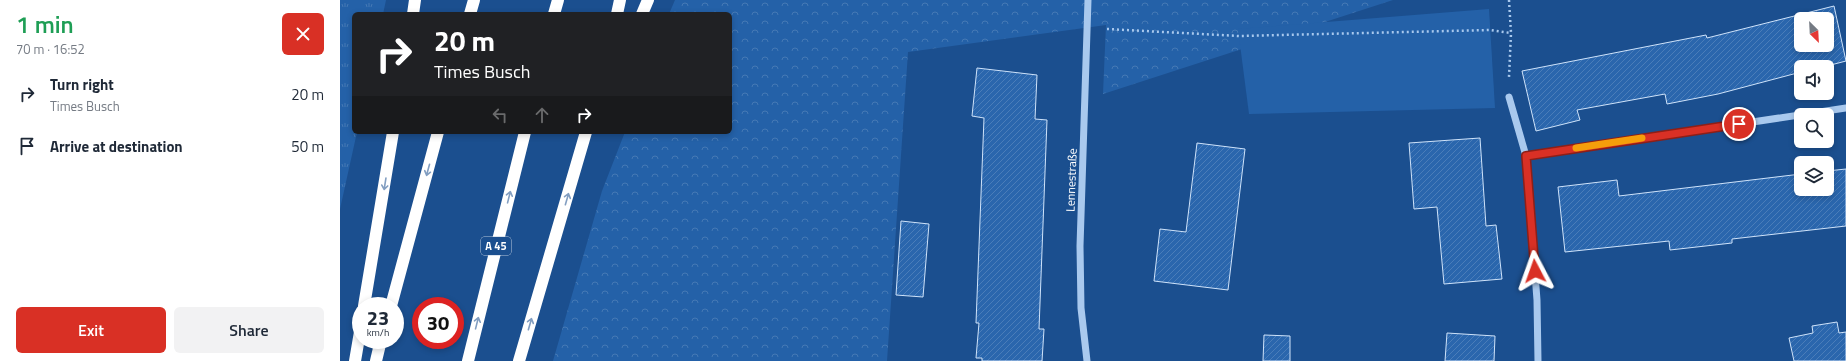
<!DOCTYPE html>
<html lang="en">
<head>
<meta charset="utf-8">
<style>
  body { margin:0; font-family:"Titillium Web",sans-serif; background:#f2f2f3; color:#1f2937; height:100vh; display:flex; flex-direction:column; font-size:15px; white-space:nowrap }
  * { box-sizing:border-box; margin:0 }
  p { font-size:13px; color:#747a83 }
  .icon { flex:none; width:22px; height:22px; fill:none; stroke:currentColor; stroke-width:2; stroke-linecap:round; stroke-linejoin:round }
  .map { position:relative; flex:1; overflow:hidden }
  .side { display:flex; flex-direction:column; background:#fff; width:340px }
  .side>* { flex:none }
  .top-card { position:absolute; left:12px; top:12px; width:380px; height:122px; border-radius:6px; box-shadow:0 2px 6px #0003; background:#202124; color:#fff; overflow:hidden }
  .needle { width:26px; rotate:156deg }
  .buttons { position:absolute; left:1454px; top:12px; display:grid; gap:8px }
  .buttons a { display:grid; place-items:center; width:40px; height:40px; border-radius:6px; background:#fff; box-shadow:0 2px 6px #0003; font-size:20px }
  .speed { position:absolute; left:12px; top:297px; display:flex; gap:8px; font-size:20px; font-weight:700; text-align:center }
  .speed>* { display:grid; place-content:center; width:52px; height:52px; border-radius:50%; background:#fff; box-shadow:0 2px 6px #0003; line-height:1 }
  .speed small { font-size:10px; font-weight:400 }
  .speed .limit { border:6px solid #d22; background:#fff; color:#111 }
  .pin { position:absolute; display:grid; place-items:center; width:34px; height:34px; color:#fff; margin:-17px; border:2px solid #fff; border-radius:50%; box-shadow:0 1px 4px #0007 }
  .me { position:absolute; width:44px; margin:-22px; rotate:356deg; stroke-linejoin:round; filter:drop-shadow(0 0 3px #0008) }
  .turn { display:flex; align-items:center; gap:14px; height:84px; padding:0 16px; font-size:18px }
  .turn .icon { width:52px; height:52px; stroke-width:2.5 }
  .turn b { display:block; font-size:28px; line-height:34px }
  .lanes { display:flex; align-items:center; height:38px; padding:0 16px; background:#0003; justify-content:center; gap:20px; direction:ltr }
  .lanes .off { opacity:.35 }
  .round { display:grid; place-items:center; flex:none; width:42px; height:42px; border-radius:6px; background:#f2f2f3 }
  .headline { display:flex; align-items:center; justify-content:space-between; height:68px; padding:0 16px }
  h1 { font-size:24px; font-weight:600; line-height:30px; color:#1e9e55 }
  .action { display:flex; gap:8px; margin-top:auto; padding:8px 16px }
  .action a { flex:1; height:46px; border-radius:6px; background:#d93025; color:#fff; font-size:16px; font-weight:600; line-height:46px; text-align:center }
  .action a+a { background:#f2f2f3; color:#1f2937 }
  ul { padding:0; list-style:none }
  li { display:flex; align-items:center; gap:12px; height:52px; padding:0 16px }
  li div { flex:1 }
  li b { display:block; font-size:15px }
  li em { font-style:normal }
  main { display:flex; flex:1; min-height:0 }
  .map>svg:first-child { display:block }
</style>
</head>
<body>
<main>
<section class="side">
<div class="headline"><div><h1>1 min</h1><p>70 m · 16:52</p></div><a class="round" style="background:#d93025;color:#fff"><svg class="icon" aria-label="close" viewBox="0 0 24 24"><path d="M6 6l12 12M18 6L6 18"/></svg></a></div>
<ul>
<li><svg class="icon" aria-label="right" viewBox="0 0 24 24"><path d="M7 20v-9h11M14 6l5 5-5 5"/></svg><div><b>Turn right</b><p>Times Busch</p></div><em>20 m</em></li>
<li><svg class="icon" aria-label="arrive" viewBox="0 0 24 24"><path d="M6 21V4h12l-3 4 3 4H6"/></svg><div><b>Arrive at destination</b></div><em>50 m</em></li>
</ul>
<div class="action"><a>Exit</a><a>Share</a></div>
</section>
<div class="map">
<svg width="1506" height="361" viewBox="0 0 1506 361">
  <defs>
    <pattern id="grass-tufts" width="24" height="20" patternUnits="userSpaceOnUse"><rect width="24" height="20" fill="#2461a8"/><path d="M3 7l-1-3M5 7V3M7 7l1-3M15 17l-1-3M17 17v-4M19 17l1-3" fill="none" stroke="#4579b5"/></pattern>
    <pattern id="forest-crowns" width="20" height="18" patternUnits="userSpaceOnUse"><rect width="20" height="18" fill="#2461a8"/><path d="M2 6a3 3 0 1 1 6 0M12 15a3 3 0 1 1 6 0" fill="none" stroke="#4579b5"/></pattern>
    <pattern id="building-hatch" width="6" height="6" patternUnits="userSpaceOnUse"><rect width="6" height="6" fill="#2a66ad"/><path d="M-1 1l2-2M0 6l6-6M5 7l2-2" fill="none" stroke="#4a7db9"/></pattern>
  </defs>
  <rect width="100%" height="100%" fill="#1b4f8f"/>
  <path fill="url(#grass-tufts)" d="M0,0H46L43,14H14V132H17L0,209Z"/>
  <path fill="url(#forest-crowns)" d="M335,0H1053L763,94L766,25L568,52L547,361H213L262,191L285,132H390V14H329Z"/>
  <path fill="#2461a8" d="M1149,9L1155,108L909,114L898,29Z"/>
  <g fill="url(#building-hatch)" stroke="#cfe3fa" fill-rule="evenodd">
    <path d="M1494,6L1506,61L1483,67H1461V72L1378,94L1327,104L1325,94L1237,110L1240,120L1196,131L1182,71L1366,35L1367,38ZM1461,19H1487V45H1461Z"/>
    <path d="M637,68L697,75L695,119L707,120L699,329H704L702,361H642V358H636L639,323H636L644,118L632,116Z"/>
    <path d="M1140,138L1146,226L1156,225L1162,279L1104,284L1097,207L1074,209L1069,143Z"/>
    <path d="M857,143L905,149L888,290L814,281L820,229L846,232Z"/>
    <path d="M1506,169V226L1392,239V243L1330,250L1329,241L1225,252L1218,187L1277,180L1279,196L1461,174V189H1487V171Z"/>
    <path d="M561,221L589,224L583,297L556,295Z"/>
    <path d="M1497,322L1499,333L1506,332V361H1454L1449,338L1473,333L1472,326Z"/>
    <path d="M1107,333L1155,336L1154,361H1105Z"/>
    <path d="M924,335L950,336V361H923Z"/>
  </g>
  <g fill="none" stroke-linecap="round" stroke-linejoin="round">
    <g stroke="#a9c9ee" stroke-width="2.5" stroke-dasharray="2 3" stroke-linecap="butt">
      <path d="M1169,0L1171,33L1169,77"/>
      <path d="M767,29L899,36L1150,30L1171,33"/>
    </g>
    <g stroke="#a9c9ee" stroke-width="7">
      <path d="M1169,97L1186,156"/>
      <path d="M747,361L741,308L740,246L748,0"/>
      <path d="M1198,361L1197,300L1186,156L1506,108"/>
    </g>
    <g stroke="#fff" stroke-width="12">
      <path d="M73,14L75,0"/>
      <path d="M130,14L134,0"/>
      <path d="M214,14L218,0"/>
      <path d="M277,14L280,0"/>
      <path d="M302,14L308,0"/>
      <path d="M24,306L53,132"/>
      <path d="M51,306L98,132"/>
      <path d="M15,361L21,326"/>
      <path d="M36,361L41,340"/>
      <path d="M128,361L185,132"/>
      <path d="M179,361L246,132"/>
    </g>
  </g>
  <defs><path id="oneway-shaft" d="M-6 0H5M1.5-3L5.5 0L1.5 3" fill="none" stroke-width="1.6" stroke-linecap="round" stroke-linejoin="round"/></defs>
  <g stroke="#829ec1">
    <use href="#oneway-shaft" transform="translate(88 170) rotate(105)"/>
    <use href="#oneway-shaft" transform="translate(45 184) rotate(99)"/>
    <use href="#oneway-shaft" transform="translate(169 197) rotate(-76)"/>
    <use href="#oneway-shaft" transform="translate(227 199) rotate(-74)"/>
    <use href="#oneway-shaft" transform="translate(137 323) rotate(-76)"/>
    <use href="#oneway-shaft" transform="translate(190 324) rotate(-74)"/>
  </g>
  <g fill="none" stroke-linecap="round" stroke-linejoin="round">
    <defs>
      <path id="route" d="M1195,271L1186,156L1399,124"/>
    </defs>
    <use href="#route" stroke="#8d1f18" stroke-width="10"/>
    <use href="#route" stroke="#d93025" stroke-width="7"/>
    <path stroke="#f59e0b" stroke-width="7" d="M1236,148L1302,138"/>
  </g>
  <g text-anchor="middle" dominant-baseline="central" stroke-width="4" stroke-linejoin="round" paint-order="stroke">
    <rect fill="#1b4f8f" stroke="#bbcadd" stroke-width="1" x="141" y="237" width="30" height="18" rx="3"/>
    <g font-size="11" font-weight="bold" fill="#fff">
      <text x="156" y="246">A 45</text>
    </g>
    <g font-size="12" fill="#fff" stroke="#1b4f8f">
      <text transform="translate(731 180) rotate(-88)">Lennestraße</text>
    </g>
  </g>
</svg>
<div class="buttons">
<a><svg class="needle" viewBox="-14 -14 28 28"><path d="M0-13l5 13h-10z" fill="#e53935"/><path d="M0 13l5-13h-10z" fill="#747a83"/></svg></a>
<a><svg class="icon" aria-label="sound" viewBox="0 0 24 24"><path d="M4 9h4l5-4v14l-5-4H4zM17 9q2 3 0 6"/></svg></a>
<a><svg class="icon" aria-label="search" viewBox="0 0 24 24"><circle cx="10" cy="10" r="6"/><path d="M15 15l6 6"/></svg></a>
<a><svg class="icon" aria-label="layers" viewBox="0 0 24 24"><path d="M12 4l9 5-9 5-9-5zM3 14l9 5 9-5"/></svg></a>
</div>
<div class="speed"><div>23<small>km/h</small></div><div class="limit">30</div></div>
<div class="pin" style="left:1399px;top:124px;background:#d93025"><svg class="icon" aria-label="arrive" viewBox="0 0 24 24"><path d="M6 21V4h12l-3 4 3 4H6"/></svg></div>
<svg class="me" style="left:1195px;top:271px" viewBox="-20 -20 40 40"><path d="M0-17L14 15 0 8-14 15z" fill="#d93025" stroke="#fff" stroke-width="4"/></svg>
<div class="top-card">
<div class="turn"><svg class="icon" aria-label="right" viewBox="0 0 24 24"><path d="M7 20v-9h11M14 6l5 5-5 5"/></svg><div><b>20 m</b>Times Busch</div></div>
<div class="lanes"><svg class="icon off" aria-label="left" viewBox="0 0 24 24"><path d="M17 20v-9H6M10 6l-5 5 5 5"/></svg><svg class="icon off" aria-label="ahead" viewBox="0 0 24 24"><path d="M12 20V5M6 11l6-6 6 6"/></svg><svg class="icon" aria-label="right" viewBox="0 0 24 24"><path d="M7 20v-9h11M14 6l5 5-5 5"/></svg></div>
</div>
</div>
</main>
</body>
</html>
